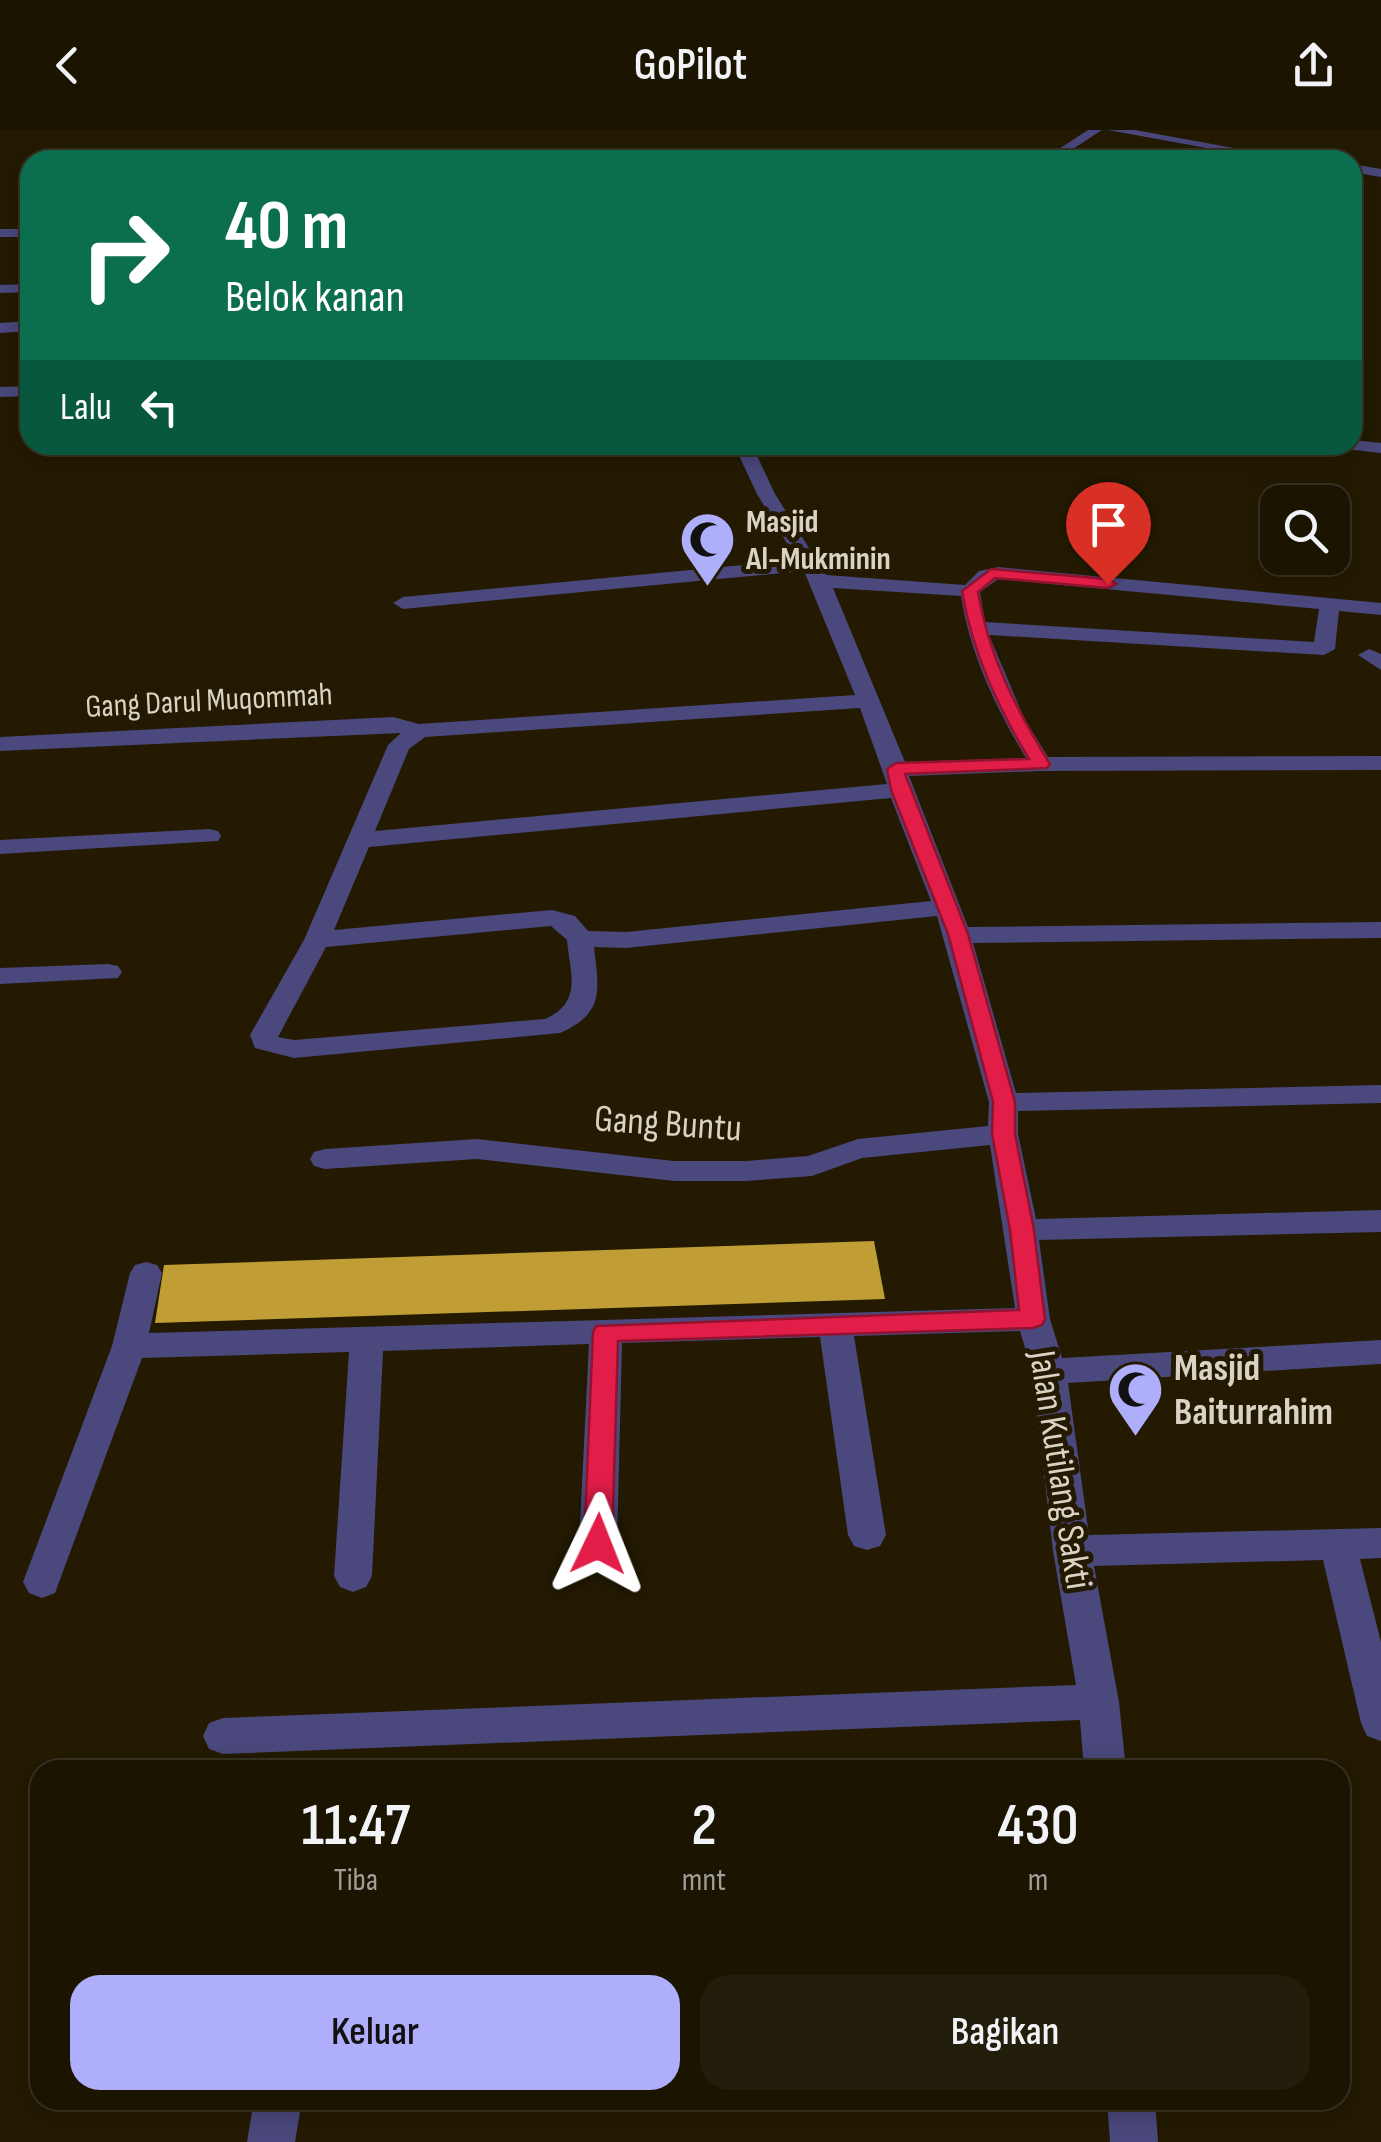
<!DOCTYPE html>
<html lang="id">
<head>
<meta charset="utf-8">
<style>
  body { margin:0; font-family:"Sofia Sans Condensed",sans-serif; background:#231d0b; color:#f1f3f6; height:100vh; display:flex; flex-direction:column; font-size:38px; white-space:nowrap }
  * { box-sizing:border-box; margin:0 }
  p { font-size:32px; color:#9f9e99 }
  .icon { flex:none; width:55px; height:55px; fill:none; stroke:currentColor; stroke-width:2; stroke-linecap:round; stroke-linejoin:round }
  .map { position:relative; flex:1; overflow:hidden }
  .panel { position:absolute; left:30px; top:1630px; width:1320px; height:350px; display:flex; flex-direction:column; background:#1a1401; border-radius:30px; box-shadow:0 5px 25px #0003,0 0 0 2px #383323 }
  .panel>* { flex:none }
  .guide { position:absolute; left:20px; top:20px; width:1342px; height:305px; border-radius:30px; box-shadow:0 5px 25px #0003,0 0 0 2px #383323; background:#0b6e4f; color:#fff; overflow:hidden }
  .buttons { position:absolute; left:1260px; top:355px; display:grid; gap:20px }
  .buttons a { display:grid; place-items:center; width:90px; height:90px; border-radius:20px; background:#1a1401; box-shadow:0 5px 25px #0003,0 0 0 2px #383323; font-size:50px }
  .pin { position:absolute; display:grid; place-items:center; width:85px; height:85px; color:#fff; margin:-102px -42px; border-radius:50% 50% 50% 0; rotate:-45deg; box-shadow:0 0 10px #0007 }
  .pin .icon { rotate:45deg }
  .me { position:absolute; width:110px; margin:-55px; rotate:2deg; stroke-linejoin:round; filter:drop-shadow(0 0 8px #0008) }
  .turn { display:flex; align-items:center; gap:35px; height:210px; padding:0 40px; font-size:45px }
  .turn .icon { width:130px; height:130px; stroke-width:2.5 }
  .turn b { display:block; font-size:70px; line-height:85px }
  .then { display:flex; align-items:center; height:95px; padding:0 40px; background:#0003; gap:20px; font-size:38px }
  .eta { display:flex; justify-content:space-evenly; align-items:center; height:170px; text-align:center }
  .eta b { font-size:60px; font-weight:600; line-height:70px }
  .button { display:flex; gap:20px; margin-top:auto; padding:20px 40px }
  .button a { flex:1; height:115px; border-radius:30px; background:#afaefa; color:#111; font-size:40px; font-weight:600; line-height:115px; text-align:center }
  .button a+a { background:#231d0b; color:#f1f3f6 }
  header { display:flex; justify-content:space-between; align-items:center; height:130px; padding:0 40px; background:#1a1401; font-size:45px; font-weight:600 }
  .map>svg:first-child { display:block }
</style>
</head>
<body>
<header><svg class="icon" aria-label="back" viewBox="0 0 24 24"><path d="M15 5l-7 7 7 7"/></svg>GoPilot<svg class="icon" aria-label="share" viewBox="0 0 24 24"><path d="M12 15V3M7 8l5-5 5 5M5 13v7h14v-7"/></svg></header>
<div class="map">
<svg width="1381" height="2012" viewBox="0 0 1381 2012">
  <rect width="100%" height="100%" fill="#231a01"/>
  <path fill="#c19e35" d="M874,1111L885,1169L155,1193L164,1135Z"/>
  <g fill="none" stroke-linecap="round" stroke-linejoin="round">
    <g fill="#4a487c" fill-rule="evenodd">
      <path d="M1088,0H1102L1056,30H1042Z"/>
      <path d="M1108,0H1135L1300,30H1272Z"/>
      <path d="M1352,34L1381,39V47L1352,42Z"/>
      <rect x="0" y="99" width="30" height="8"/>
      <path d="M30,154V162L0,163V155Z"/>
      <path d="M30,191V201L0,203V193Z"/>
      <path d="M30,256V266L0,267V257Z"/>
      <path d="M1352,310L1381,313V323L1346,319L1343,315H1352Z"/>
      <path d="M256,315H322L313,320L263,323L257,322Z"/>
      <path d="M734,315H752L775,364L826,445L965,455L979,441L998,437L1381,473V485L1339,481L1335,519L1324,525L989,505L1024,588L1048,627L1381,626V640L1041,641L909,646L968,797L1381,792V808L973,813L1016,963L1381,955V973L1018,981V1004L1036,1089L1381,1080V1102L1039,1110L1050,1189L1062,1228L1381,1210V1234L1068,1253L1089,1405L1381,1398V1428L1360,1429L1381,1512V1611L1367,1606L1361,1593L1323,1430L1094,1436L1119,1572L1126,1640H1084L1080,1590L223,1624L209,1619L203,1606L209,1593L223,1588L1076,1555L1053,1421L1032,1241L1020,1201L854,1206L886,1405L880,1416L867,1420L854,1416L848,1405L820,1207L622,1213L617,1414L611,1425L598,1429L585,1425L579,1414L589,1214L383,1221L372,1446L366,1457L353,1462L340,1457L334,1446L349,1222L142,1228L55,1463L42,1468L29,1463L23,1452L112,1216L130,1143L135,1135L146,1132L157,1135L162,1143L149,1203L1015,1178L990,1015L862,1028L812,1046L747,1051H674L477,1029L325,1039L314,1036L310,1029L314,1022L325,1019L477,1009L674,1031H747L808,1026L858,1009L988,996L989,972L937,786L626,818L594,817C599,860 605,883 560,903L294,928L255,918L250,905L304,810L388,615L401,603L0,621V607L393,587L419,594L855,565L804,441L403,479L393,473L403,467L797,430L757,364ZM998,449L1319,479L1314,512L985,492L980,462ZM833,458L961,466C970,524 996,578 1026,628L905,632ZM860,578L887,654L375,701L409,619L425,607ZM891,668L931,771L626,802L588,801L575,786L552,780L334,800L369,717ZM551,796L567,810C570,844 583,872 545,889L294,910L278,907L326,817Z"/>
      <path d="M1369,519L1381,524V540L1358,525Z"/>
      <path d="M209,699L218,701L221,706L218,711L0,724V710Z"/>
      <path d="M108,834L118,836L122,842L118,848L0,854V838Z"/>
      <path d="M254,1970H302L295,2012H247Z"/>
      <path d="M1107,1970H1155L1158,2012H1110Z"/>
    </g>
  </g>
  <path fill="#e11d48" stroke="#92132f" stroke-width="2.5" d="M991,439L1108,449L1116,454L1108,458L995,448L978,462C988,525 1017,581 1050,634L1047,638L905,644L968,804L1015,972V1004L1034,1100L1045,1189L1042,1195L1033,1198L618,1211L612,1414L608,1422L598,1425L588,1422L584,1414L593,1202L596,1196L1019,1180L1010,1100L992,1004L993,972L948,804L891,660L887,639L896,633L1029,629C998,577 972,522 962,461Z"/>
  <defs>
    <symbol id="mosque-pin" viewBox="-11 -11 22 30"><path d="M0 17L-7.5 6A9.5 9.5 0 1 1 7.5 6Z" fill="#afaefa" stroke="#231a01"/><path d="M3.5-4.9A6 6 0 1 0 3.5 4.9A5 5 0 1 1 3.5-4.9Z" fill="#111"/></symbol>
  </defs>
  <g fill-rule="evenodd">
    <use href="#mosque-pin" x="676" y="378" width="63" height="86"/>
    <use href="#mosque-pin" x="1104" y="1228" width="63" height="86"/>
  </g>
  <g text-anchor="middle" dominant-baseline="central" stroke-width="10" stroke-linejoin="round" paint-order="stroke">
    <g font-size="32" font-weight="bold" fill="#d8d3c3" stroke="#231a01" text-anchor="start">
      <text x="746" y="392">Masjid<tspan x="746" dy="37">Al-Mukminin</tspan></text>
    </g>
    <g font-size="32" fill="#d8d3c3" stroke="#231a01">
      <text transform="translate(209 571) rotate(-3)">Gang Darul Muqommah</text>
    </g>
    <g font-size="38" fill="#d8d3c3" stroke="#231a01">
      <text transform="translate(668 994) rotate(4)">Gang Buntu</text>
      <text transform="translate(1060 1340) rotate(81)">Jalan Kutilang Sakti</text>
    </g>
    <g font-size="38" font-weight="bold" fill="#d8d3c3" stroke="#231a01" text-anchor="start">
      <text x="1174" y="1238">Masjid<tspan x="1174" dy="44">Baiturrahim</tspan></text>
    </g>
  </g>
</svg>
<div class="buttons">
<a><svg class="icon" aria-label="search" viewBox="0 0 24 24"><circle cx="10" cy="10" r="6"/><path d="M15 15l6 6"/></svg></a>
</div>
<div class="pin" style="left:1108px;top:454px;background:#d93025"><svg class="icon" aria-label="arrive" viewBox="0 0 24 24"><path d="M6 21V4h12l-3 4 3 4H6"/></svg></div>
<svg class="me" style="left:598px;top:1414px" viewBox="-20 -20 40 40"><path d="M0-17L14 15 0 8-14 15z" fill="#e11d48" stroke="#fff" stroke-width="4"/></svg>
<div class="guide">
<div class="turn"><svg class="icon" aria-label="right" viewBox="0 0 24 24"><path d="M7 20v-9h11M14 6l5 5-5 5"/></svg><div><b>40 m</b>Belok kanan</div></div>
<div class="then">Lalu<svg class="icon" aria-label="left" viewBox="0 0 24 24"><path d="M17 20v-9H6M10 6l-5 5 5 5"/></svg></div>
</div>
<section class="panel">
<div class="eta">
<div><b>11:47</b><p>Tiba</p></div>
<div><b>2</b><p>mnt</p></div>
<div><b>430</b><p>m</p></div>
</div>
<div class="button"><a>Keluar</a><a>Bagikan</a></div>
</section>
</div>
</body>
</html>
